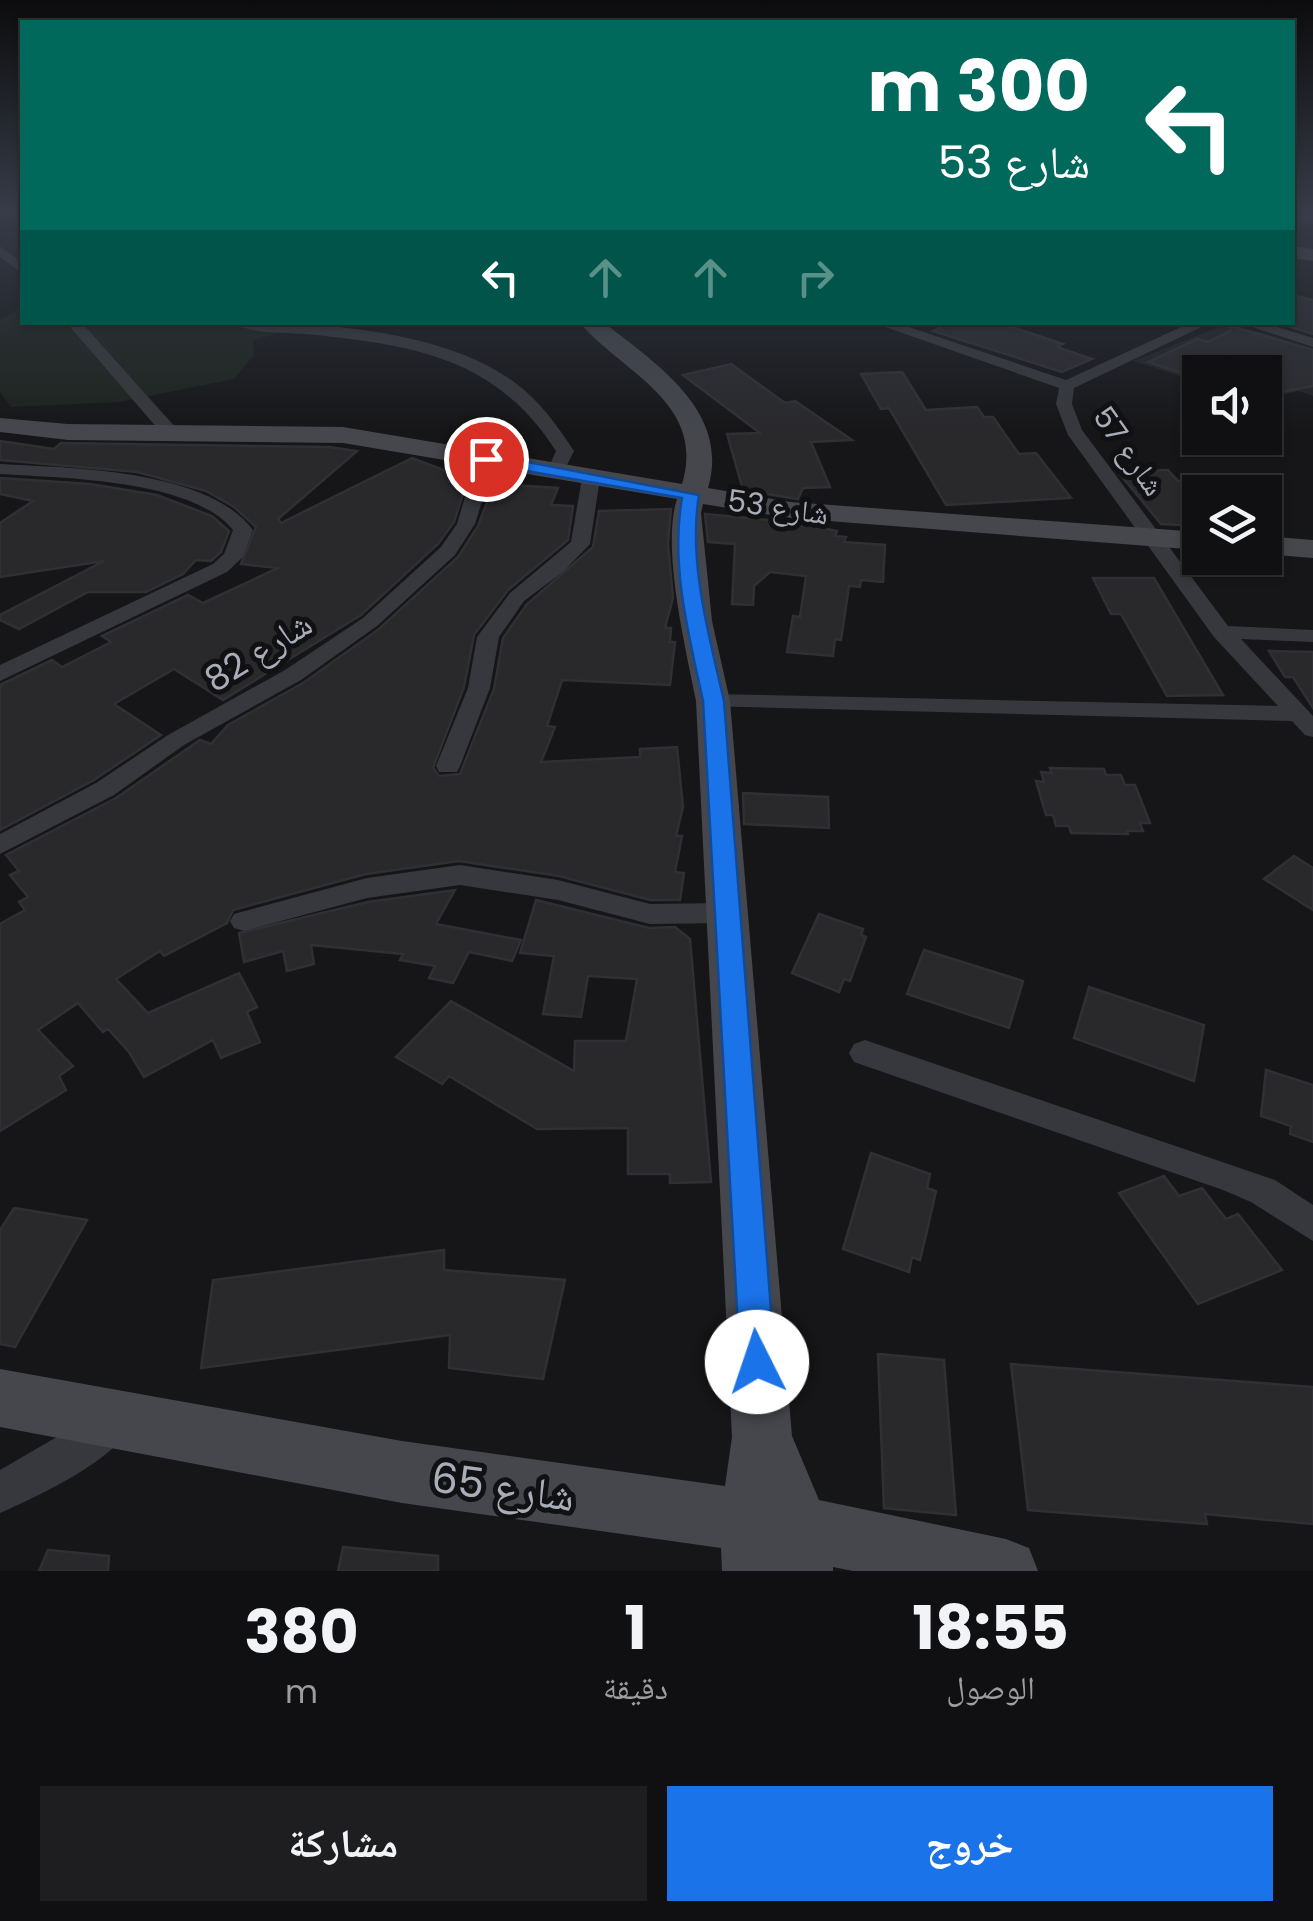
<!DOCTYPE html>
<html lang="ar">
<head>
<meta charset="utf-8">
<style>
  body { margin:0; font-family:Poppins,"Noto Naskh Arabic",sans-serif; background:#1e1e20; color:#f1f3f6; direction:rtl; height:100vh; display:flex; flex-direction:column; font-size:38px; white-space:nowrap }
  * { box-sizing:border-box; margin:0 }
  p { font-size:32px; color:#9c9d9f }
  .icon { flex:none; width:55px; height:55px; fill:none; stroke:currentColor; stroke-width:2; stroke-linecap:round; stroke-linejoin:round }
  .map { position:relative; height:1571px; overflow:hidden; direction:ltr }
  .panel { display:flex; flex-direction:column; background:#101012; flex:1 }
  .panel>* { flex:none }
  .top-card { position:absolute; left:20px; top:20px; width:1275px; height:305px; border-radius:0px; box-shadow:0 2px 8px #0004,0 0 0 2px #303032; direction:rtl; background:#00695c; color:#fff; overflow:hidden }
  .fabs { position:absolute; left:1182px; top:355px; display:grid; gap:20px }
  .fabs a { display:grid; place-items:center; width:100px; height:100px; border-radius:0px; background:#101012; box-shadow:0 2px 8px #0004,0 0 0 2px #303032; font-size:50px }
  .pin { position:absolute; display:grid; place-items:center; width:85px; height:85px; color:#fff; margin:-42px; border:5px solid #fff; border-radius:50%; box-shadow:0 2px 10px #0007 }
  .me { position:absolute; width:110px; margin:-55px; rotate:356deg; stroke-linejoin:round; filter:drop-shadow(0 0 8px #0008) }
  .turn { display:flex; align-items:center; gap:35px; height:210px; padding:0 40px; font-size:45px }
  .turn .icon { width:130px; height:130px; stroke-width:2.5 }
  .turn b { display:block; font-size:70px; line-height:85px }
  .lanes { display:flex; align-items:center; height:95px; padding:0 40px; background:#0003; justify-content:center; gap:50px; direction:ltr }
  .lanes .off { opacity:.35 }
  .eta { display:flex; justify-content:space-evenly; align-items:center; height:170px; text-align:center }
  .eta b { font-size:60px; font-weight:700; line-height:70px }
  .cta { display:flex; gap:20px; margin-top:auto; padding:20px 40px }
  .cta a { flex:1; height:115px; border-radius:0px; background:#1a73e8; color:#fff; font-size:40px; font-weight:700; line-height:115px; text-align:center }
  .cta a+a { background:#1e1e20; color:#f1f3f6 }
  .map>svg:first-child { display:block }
</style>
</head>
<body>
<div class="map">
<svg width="1313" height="1571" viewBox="0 0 1313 1571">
  <rect width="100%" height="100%" fill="#161618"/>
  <path fill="#222225" d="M1219,327H1241L1313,348V396L1299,391L1265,399V372H1200V383L1133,361Z"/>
  <path fill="#1c231d" d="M22,307V322L321,323L253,340L254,355L234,379L119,402L11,407L0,392V320Z"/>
  <g fill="#29292c" stroke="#303034" stroke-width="2.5">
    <path d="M1292,295L1313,300V334L1284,325L1292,322Z"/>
    <path d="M951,322H997L1063,344L1057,347L1092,359L1062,372L933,331Z"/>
    <path d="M1230,326L1313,350V386L1265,395V372H1227L1228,354L1187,375L1148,362L1197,339L1208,342L1230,331Z"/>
    <path d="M731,364L785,403L795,401L852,440L811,442L830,487L803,488L798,499L743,490L727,434L760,433L683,375Z"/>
    <path d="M902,372L926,410L977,407L984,417H993L1019,454L1036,453L1071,498L946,505L889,408L881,409L861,374Z"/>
    <path d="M0,441L54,449L61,443L329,447L357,451L278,519L281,523L412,458L468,479L454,522L438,544L361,615L223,700L174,669L114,704L161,735L94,780L0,830V685L52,660L62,667L111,642L102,636L188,595L203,603L278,568L241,564L256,527L234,507L206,491L137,472L0,460Z"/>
    <path d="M1168,470L1178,481L1200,480V526L1161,524L1118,472Z"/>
    <path d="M0,478L90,484L157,495L212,516L229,531L221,552L211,561L196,560L183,574L146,592H88L19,629L0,620V615L104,561L0,577V523L33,501L0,494Z"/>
    <path d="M494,484L558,488L551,505L573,506L568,540L508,590L474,635L464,687L433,768L439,776L460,774L494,689L503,638L527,604L593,547L599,511L671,509L668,544L673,598L665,628H671L670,642H675L670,685L562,680L547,726L555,727L541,762L640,757V749L677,747L683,807L676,836H682L675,872L684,873L680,900H650L559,876L459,861L366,874L233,910L227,923L164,956L160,951L116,979L148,1013L239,973L257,1007L247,1012L260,1042L221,1058L213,1040L144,1077L129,1052L108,1029L103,1032L78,1003L38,1030L73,1066L59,1076L66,1090L0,1131V924L25,910L19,902L28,897L10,875L19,871L6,855L116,798L200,740L211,744L228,725L303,683L379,629L458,557L478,526Z"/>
    <path d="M705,514L789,522L837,531L835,536L846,537L844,542L885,545L883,582L861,580L860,587L849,586L841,640L835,639L833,656L787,652L793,616L800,617L806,576L770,572L754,586L753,605L732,604L735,544L708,542Z"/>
    <path d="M1093,578H1154L1223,695L1167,696L1121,614H1111Z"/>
    <path d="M1269,651L1313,652V708L1293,677H1285Z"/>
    <path d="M1050,768L1104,769L1106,775H1121L1125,785H1135L1150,823H1140L1143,831H1127L1128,834L1071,833L1069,826H1056L1053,815H1046L1036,781L1044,782L1041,772L1052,773Z"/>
    <path d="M743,793L828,797L829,828L744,824Z"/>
    <path d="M1294,856L1313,868V910L1264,879Z"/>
    <path d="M455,890L436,924L521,940L512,961L469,952L453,983L429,978L435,966L400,960L403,954L311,945L314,964L287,971L283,951L244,962L239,933L368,902Z"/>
    <path d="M536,900L649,928L675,927L690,939L711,1182L670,1183V1174H628V1128L537,1129L449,1076L442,1084L396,1057L451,1001L574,1071L575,1041H626L637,979L588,976L581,1017L543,1014L554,956L520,953Z"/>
    <path d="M819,914L863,929L861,935L866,937L850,981L844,979L839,992L792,973Z"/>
    <path d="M924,950L1023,981L1009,1028L907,994Z"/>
    <path d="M1089,987L1204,1025L1194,1081L1074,1038Z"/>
    <path d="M1266,1070L1313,1085V1142L1290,1134L1291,1126L1261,1116Z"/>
    <path d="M871,1153L930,1174L927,1188L936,1191L926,1235L920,1260L912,1257L909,1272L843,1249Z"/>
    <path d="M1164,1176L1179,1196L1202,1188L1226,1219L1238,1214L1282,1270L1198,1304L1119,1193Z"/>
    <path d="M14,1208L87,1220L15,1347L0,1344V1230Z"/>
    <path d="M444,1250V1270L565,1280L543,1379L449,1368L450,1335L201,1368L213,1280Z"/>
    <path d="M878,1354L944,1360L956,1515L884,1508Z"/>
    <path d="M1011,1364L1313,1387V1524L1205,1514L1207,1524L1028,1510Z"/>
    <path d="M343,1547L438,1556V1571H338Z"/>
    <path d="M48,1550L109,1556L108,1571H39Z"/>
  </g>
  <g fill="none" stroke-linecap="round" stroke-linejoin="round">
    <g fill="#37383d" fill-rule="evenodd">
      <path d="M1292,213L1313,216V224L1292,220Z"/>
      <path d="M0,246L22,263V273L0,257Z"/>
      <path d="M66,322H81L176,428V436H164Z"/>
      <path d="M230,322C315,322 443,329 514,382C540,401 556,424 574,451L562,475H550L547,471L556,451C495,356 412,345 306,334C284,332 249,334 230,322Z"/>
      <path d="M871,322H894L1066,380L1192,322H1212L1074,388L1072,404L1082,430L1228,626L1313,630V642L1241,639L1313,716V737L1305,735L1292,721L705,706L701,701L713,694L1278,706L1214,637L1068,435L1056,404L1059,388Z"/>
      <path d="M1237,322H1261L1313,338V347Z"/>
      <path d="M494,458L509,462L487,485L475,524L455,555L377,626L301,680L184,745L114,795L0,854V834L96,783L168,735L285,670L363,618L441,547L457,524L469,483Z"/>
      <path d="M0,464C71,468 208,469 253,530L243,557L227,572L0,681V665L213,564L224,554L233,530C192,479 62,478 0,474Z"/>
      <path d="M591,473L600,478L590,544L564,571L524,601L499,637L490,688L460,766L457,772H439L436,766L468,688L477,637L510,593L571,542L582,478Z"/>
      <path d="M460,865L558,880L650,904L729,903L739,906L743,913L739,920L729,923L650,924L558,900L460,885L367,898L244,931L234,928L230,921L234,914L367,878Z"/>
      <path d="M865,1040L1275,1180L1313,1205V1241L1251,1202L1223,1190L854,1062L849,1053L854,1044Z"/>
      <path d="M110,1406L124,1412L130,1426C116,1460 34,1498 0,1513V1470Z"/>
    </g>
    <g fill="#45474d" fill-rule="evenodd">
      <path d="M1292,246L1313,249V261L1292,258Z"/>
      <path d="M579,322H603C655,363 731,411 708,488L790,502L1200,532V550L790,518L703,504L701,513L712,621L730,701L792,1436L819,1500L1006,1539L1029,1548L1038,1571H853L833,1567V1571H722L721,1548L402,1503L0,1427V1369L402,1441L725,1486L732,1437L696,701C686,649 661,548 677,499L343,443L68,440L0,432V418L68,424L343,427L682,484C707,402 621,372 579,322Z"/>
      <path d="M1265,536L1313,540V558L1265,554Z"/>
    </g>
  </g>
  <linearGradient id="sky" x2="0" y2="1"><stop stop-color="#0c0c0d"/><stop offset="0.49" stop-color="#363c48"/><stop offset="1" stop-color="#363c48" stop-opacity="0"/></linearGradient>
  <rect width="1313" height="432" fill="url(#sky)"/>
  <path fill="#1a73e8" stroke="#114b97" stroke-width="2.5" d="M486,454L699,495C688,562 709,635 724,701L775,1362L770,1375L757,1380L745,1375L740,1362L703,701C689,637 670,564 682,498L481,463V456Z"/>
  <g text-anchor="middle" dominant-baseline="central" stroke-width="10" stroke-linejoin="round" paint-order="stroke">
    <g font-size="30" fill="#a8adb8" stroke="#111113">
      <text transform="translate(1129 451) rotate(55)">شارع 57</text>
      <text transform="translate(778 507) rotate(8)">شارع 53</text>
    </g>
    <g font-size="35" fill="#a8adb8" stroke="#111113">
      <text transform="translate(258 651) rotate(-32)">شارع 82</text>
    </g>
    <g font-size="42" fill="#a8adb8" stroke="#111113">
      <text transform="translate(503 1487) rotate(8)">شارع 65</text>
    </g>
  </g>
</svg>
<div class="fabs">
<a><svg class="icon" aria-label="sound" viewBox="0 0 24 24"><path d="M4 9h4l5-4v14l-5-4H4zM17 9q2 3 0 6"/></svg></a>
<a><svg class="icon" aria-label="layers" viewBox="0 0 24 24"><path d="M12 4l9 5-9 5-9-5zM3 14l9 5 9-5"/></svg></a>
</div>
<div class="pin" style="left:486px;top:459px;background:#d93025"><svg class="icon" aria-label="arrive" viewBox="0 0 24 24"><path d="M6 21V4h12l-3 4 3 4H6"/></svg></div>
<svg class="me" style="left:757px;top:1362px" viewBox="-20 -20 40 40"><circle r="19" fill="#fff"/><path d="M0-13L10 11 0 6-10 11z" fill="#1a73e8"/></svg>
<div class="top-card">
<div class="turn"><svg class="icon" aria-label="left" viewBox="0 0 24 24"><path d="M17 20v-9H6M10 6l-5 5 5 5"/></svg><div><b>300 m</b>شارع 53</div></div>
<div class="lanes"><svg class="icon" aria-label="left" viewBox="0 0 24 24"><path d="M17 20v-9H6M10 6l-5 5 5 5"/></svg><svg class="icon off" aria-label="ahead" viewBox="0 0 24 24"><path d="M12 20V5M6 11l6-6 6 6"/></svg><svg class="icon off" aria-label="ahead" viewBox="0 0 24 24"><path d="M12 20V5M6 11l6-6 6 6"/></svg><svg class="icon off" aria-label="right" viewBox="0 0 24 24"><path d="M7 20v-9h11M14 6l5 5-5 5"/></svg></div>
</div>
</div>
<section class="panel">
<div class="eta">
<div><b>18:55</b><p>الوصول</p></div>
<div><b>1</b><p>دقيقة</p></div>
<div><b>380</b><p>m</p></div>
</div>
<div class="cta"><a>خروج</a><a>مشاركة</a></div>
</section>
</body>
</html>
